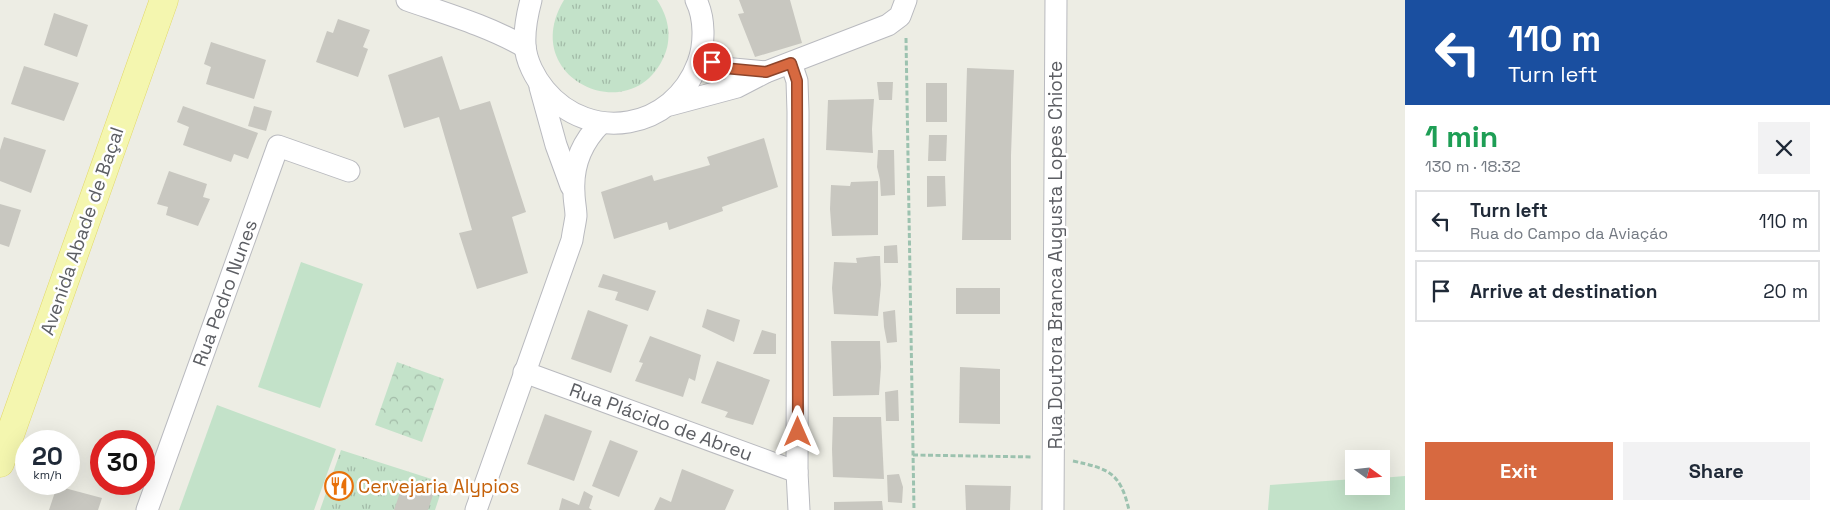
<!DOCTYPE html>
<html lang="en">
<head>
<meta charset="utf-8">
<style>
  body { margin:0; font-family:"Space Grotesk",sans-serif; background:#f2f2f3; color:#1f2937; height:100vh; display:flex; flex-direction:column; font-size:19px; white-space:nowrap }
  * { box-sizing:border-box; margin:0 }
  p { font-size:16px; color:#747a83 }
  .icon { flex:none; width:28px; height:28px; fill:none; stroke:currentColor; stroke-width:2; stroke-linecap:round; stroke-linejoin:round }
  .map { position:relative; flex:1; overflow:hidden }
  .side { display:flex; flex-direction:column; background:#fff; width:425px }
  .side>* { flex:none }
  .banner { background:#1a4fa0; color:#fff; overflow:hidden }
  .needle { width:32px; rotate:105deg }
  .controls { position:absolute; left:1345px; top:450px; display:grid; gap:10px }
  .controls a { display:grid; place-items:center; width:45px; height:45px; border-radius:0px; background:#fff; box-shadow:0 5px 20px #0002; font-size:25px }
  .speed { position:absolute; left:15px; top:430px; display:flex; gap:10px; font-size:25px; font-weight:700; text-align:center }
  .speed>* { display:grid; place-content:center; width:65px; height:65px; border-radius:50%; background:#fff; box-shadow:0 5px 20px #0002; line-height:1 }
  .speed small { font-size:12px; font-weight:400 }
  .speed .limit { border:8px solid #d22; background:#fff; color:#111 }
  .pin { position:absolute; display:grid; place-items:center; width:42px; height:42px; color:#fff; margin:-21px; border:2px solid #fff; border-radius:50%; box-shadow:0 1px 5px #0007 }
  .me { position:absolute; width:55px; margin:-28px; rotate:0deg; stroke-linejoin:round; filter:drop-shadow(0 0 4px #0008) }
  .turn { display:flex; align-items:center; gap:18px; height:105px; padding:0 20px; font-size:22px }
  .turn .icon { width:65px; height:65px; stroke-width:2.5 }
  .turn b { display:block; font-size:35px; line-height:42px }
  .round { display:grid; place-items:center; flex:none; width:52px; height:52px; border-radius:0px; background:#f2f2f3 }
  .summary { display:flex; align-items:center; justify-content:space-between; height:85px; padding:0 20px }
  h1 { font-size:30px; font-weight:700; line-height:38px; color:#1e9e55 }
  .cta { display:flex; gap:10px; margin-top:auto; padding:10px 20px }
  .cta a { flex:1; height:58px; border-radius:0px; background:#d76940; color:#fff; font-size:20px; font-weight:700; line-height:58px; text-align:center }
  .cta a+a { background:#f2f2f3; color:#1f2937 }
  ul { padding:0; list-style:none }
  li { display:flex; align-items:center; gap:15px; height:62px; margin:0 10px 8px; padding:0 10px; border:2px solid #e0e1e3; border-radius:0px }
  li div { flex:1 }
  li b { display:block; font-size:19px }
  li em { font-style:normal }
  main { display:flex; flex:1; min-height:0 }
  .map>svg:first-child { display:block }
</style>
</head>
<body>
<main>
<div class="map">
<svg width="1405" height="510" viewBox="0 0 1405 510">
  <defs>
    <pattern id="grass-tufts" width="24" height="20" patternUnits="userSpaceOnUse" patternTransform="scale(1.25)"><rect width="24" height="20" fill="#c3e2c9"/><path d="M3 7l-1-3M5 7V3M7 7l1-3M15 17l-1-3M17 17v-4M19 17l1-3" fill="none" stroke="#a2baa7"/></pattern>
    <pattern id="park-crowns" width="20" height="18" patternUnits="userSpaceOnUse" patternTransform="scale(1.25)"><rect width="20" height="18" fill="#c3e2c9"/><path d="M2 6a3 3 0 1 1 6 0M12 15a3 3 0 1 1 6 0" fill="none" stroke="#a2baa7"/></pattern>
  </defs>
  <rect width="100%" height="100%" fill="#edede4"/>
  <g fill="url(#grass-tufts)">
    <path d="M564,0H657C668,16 672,36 665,54C634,132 516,79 564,0Z"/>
    <path d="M341,450L444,483L435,510H320Z"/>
  </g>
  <path fill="url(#park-crowns)" d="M397,362L444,379L422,442L375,425Z"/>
  <g fill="#c3e2c9">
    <path d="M301,262L363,284L320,408L258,387Z"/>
    <path d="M217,405L336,449L314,510H179Z"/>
    <path d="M1405,476V510H1268L1270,485L1354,479V486H1381V478Z"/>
  </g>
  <g fill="#c8c7c0">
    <path d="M739,0H790L802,43L755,57L738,14L744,13Z"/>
    <path d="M54,13L88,25L77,57L44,45Z"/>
    <path d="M338,19L370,30L363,47L368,49L358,77L316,62L327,31L333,33Z"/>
    <path d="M211,42L266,60L254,99L206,84L211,67L204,64Z"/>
    <path d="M442,56L460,110L490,101L526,212L512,217L528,273L477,289L459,233L472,230L439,117L404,128L388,75Z"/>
    <path d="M24,66L79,83L64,121L11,104Z"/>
    <path d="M967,68L1014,70L1011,155V240H962Z"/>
    <path d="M877,82H893L892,100H879Z"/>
    <rect x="926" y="83" width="21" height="39"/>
    <path d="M874,99L872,129L873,153L826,150L828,100Z"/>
    <path d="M183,106L258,133L248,159L234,154L231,162L183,145L189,127L177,122Z"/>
    <path d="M254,106L272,111L266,131L248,126Z"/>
    <path d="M929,135H947L946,161H928Z"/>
    <path d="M4,137L46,150L31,193L0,181V150Z"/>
    <path d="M764,138L778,187L722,207L723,211L669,230L667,222L614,239L601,192L652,175L654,181L710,165L707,157Z"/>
    <path d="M878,150H894L895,195L881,196L880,180L877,167Z"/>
    <path d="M169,171L207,184L203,197L210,199L198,226L166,215L168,207L157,204Z"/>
    <path d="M927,176H945L946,206L927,207Z"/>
    <path d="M878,181V235L832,236L830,209L831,185L850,186L851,182Z"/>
    <path d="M0,204L21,210L9,247L0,244Z"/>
    <path d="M897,245L898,263H884V246Z"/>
    <path d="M875,256H880L881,285L878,316L834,314L832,288L834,262L857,263L856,258Z"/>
    <path d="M603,274L656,291L648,311L615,300L618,292L598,287Z"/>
    <rect x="956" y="288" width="44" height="26"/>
    <path d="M707,309L740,320L734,342L702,327Z"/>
    <path d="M588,310L628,325L611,373L571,359Z"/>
    <path d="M895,310L897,342L887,343L884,327L883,312Z"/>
    <path d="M762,330L776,334V354H753Z"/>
    <path d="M650,336L701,355L695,381L689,378L683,397L635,381L643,363L639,362Z"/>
    <path d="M831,341H880L881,367L879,395L833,396Z"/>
    <path d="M717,361L770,380L753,425L725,417L728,412L701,403Z"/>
    <path d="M960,367L1000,369V424L959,423Z"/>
    <path d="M898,390L899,421H886L885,392Z"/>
    <path d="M545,414L592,431L574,481L527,464Z"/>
    <path d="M833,417H881L884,479L833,477L832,449Z"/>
    <path d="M610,440L638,451L619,497L592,486Z"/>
    <path d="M682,469L734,490L725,510H654L660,497L671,502Z"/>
    <path d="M899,474L903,487L902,503L888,502L887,475Z"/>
    <path d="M404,481L434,492L428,510H394Z"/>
    <path d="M965,485L1011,486L1010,510H966Z"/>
    <path d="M57,486L102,498L98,510H49Z"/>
    <path d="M584,491L593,496L589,508L592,510H559L562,498L579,505Z"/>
    <path d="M882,501L883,510H834V502Z"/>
  </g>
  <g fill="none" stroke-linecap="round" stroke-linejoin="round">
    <defs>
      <g id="minor">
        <path d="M407,0C447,14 488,26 525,47"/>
        <path d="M531,0C527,15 524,29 525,45C526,61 535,78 545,90C590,144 673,130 698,63C705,44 705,18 696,0"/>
        <path d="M701,55L723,68L766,72"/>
        <path d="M791,63L797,81L798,112L797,472L799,510"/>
        <path d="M540,87L556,145L571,186"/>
        <path d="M670,105L737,87L766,72L888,25L900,16L906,0"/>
        <path d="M524,372L797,472"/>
        <path d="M147,510L278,146L349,171"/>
        <path d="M476,510L572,240C573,232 575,224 576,216C576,209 574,201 574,193C572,165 582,142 601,123"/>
        <path d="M1053,510L1056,0"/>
      </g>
      <path id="primary" d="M0,463L164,0"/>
    </defs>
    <use href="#minor" stroke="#b9babf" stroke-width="23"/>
    <use href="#primary" stroke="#e2d867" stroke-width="29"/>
    <g stroke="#9cc2af" stroke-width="3" stroke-dasharray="5 2.5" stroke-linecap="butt">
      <path d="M906,38L914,510"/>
      <path d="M913,455L1033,457"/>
      <path d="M1073,461C1109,469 1120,472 1129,510"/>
    </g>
    <use href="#minor" stroke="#fff" stroke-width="21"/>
    <use href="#primary" stroke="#f4f6af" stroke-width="28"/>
  </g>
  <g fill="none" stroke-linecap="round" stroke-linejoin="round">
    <defs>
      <path id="route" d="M712,62L724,68L766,72L791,63L797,81L798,432"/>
    </defs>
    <use href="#route" stroke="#8c442a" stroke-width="12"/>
    <use href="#route" stroke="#d76940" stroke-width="9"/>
  </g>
  <defs>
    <symbol id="restaurant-ring" viewBox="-11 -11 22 22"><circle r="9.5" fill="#fff" stroke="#e8710a" stroke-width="1.5"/><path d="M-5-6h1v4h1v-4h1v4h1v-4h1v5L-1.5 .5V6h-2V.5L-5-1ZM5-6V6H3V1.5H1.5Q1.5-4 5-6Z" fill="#e8710a"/></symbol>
  </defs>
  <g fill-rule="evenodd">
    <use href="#restaurant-ring" x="323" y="470" width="32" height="32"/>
  </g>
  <g text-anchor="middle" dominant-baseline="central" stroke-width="5" stroke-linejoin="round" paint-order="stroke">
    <g font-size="19" fill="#5c5e63" stroke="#fff">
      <text transform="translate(82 231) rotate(-71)">Avenida Abade de Baçal</text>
      <text transform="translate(1055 255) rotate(-90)">Rua Doutora Branca Augusta Lopes Chiote</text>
      <text transform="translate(225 293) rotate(-70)">Rua Pedro Nunes</text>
      <text transform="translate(661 422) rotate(20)">Rua Plácido de Abreu</text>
    </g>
    <g font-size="19" fill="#c56008" stroke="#fff" text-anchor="start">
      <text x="358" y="486">Cervejaria Alypios</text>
    </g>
  </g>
</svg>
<div class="controls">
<a><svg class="needle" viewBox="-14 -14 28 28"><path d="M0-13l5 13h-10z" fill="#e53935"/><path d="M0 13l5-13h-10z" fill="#747a83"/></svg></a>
</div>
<div class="speed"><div>20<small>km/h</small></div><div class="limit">30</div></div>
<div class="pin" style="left:712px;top:62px;background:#d93025"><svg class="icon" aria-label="arrive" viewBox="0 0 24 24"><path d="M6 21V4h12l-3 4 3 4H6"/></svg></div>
<svg class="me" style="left:798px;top:432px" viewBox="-20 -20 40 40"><path d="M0-17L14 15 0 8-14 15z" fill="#d76940" stroke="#fff" stroke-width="4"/></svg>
</div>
<section class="side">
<div class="banner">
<div class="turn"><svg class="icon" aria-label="left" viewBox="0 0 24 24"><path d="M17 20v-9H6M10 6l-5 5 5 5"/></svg><div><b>110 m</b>Turn left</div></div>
</div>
<div class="summary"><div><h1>1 min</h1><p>130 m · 18:32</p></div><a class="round"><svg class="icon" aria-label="close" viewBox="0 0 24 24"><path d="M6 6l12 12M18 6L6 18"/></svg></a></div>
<ul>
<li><svg class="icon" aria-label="left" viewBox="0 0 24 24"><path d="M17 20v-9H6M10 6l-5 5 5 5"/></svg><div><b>Turn left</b><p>Rua do Campo da Aviaçáo</p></div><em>110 m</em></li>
<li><svg class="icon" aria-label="arrive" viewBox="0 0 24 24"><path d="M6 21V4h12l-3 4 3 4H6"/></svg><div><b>Arrive at destination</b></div><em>20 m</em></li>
</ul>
<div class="cta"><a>Exit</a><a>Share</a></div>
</section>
</main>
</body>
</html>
